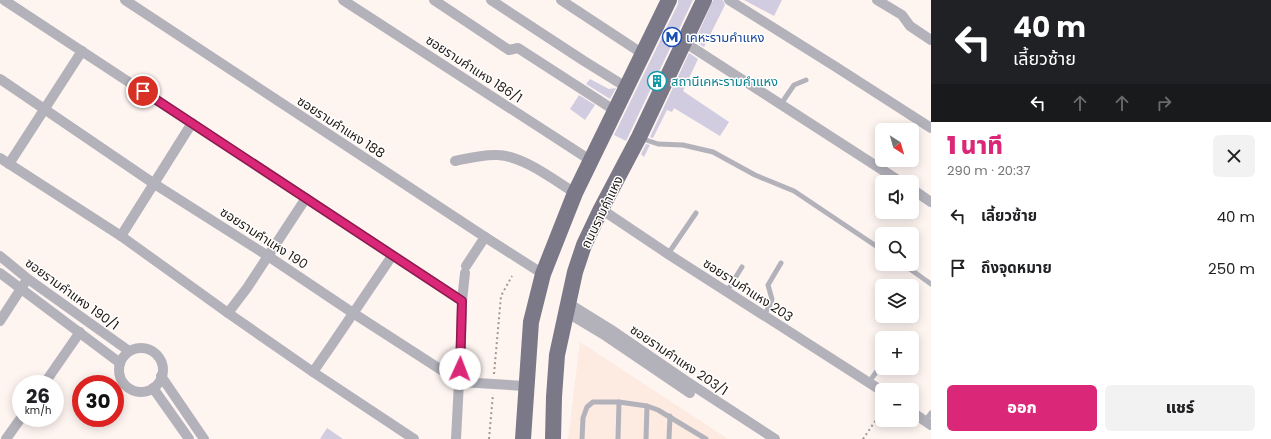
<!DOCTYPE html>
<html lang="th">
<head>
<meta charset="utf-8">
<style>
  body { margin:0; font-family:Poppins,"Noto Sans Thai",sans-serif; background:#f2f2f2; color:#202124; height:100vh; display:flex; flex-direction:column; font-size:15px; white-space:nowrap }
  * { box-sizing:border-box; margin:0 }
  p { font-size:13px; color:#757577 }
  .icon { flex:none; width:22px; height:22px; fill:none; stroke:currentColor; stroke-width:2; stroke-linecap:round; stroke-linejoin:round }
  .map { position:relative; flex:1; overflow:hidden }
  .drawer { display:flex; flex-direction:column; background:#fff; width:340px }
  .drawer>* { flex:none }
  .guide { background:#202124; color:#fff; overflow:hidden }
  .needle { width:26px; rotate:143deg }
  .tools { position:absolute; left:875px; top:123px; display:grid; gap:8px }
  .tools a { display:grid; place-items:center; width:44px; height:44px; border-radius:6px; background:#fff; box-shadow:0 2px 10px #0003; font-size:20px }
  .speed { position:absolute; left:12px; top:375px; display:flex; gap:8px; font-size:20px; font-weight:700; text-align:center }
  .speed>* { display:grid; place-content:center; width:52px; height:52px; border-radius:50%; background:#fff; box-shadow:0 2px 10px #0003; line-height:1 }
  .speed small { font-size:10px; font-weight:400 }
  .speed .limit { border:6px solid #d22; background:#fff; color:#111 }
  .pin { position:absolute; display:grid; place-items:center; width:34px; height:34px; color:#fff; margin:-17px; border:2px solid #fff; border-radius:50%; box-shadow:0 1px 4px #0007 }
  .me { position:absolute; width:44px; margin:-22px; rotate:2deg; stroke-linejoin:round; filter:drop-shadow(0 0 3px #0008) }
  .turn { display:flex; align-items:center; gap:14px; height:84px; padding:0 16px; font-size:18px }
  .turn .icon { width:52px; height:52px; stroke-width:2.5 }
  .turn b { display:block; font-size:28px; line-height:34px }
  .lanes { display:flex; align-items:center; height:38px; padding:0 16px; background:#0003; justify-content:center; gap:20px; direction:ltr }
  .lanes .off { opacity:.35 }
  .round { display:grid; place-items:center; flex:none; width:42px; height:42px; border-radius:6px; background:#f2f2f2 }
  .headline { display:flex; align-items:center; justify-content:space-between; height:68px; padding:0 16px }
  h1 { font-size:24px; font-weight:800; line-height:30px; color:#db2777 }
  .cta { display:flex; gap:8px; margin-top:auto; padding:8px 16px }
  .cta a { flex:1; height:46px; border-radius:6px; background:#db2777; color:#fff; font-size:16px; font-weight:800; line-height:46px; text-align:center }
  .cta a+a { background:#f2f2f2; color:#202124 }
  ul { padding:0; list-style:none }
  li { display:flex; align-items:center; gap:12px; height:52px; padding:0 16px }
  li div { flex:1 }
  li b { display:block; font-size:15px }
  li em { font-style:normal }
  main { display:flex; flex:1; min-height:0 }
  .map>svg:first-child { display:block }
</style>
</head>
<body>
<main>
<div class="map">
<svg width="931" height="439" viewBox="0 0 931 439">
  <rect width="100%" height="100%" fill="#fef5f1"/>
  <path fill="#fdeae1" d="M580,342L728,439H568Z"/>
  <g fill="#d2cce1">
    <path d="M678,0H693L626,141L614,135L678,4Z"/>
    <path d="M713,0H723L725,5L704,47L695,41Z"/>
    <path d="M744,0H782L774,16Z"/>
    <path d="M689,53L698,59L683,91L729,122L720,136L674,108L672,112L667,110L653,138L650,137Z"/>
    <path d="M590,79L609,89L616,88L610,99L586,84Z"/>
    <path d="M579,95L595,105L585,120L570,109Z"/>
    <path d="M646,144L650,145L644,157L641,154Z"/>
    <path d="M327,428L343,439H320Z"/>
  </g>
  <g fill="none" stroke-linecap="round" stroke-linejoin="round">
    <g stroke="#a19894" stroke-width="2" stroke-dasharray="2 3" stroke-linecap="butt">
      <path d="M494,374L501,296L512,276"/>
      <path d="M489,439L493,394"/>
      <path d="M863,439L882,411"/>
    </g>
    <g stroke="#b3b2bb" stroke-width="5">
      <path d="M781,104L794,85L806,80"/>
      <path d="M640,138L658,144L683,145L713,152L755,175L794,191L882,250"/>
      <path d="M668,254L696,213"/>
      <path d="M903,264L931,284"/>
      <path d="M727,291L742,267"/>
      <path d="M764,315L770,305L772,299L768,285L781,263"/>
      <path d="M900,338L901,336"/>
      <path d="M869,382L882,364"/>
      <path d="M925,421L931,413"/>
      <path d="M582,439L583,418L587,407L593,402H619L647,406L658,410L706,439"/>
      <path d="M618,439L619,402"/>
      <path d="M646,439L647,406"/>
      <path d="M669,439L670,416"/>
    </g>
    <g stroke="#b3b2bb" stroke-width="10">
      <path d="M4,0L462,301"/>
      <path d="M125,0L485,237L543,274"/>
      <path d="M343,0L590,160"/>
      <path d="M434,0L509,50L518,48L614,110"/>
      <path d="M491,0L584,61L626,87"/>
      <path d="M561,0L643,54"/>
      <path d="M729,0L836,67L931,128"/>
      <path d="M877,0L902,15L910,26L931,40"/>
      <path d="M684,42L901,182"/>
      <path d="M0,79L153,183L268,256L353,313L460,382L525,386"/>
      <path d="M0,158L121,236L228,313L313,372L414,439"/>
      <path d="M455,161C469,158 484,154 498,155C523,156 554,180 575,193"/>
      <path d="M9,164L82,51"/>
      <path d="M912,189L931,202"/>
      <path d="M601,209L668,254L882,391"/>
      <path d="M121,236L192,123"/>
      <path d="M0,256L28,279L129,351"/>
      <path d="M466,266L485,237"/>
      <path d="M0,273L120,363"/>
      <path d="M568,303L610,329L686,381L775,439"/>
      <path d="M566,312L606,336L690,393"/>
      <path d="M228,313L247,288L306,198"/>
      <path d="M0,321L24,284"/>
      <circle cx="141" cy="370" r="22"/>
      <path d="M313,372L331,346L392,256"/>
      <path d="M161,376L204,439"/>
      <path d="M44,384L80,332"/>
      <path d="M153,388L170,412L189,439"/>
      <path d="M912,412L931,425"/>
      <path d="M6,439L21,418"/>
      <path d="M456,439L461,344L462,301L465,273"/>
    </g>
    <g stroke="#7b7888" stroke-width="16">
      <path d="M523,439L531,322L543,274L575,193L669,0"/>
      <path d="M553,439L554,397L557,355L575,272L584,245L601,209L639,137L704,0"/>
    </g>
  </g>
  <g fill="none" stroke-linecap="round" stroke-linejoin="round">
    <defs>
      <path id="route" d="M143,91L462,301L460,369"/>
    </defs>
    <use href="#route" stroke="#8e194d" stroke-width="10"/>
    <use href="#route" stroke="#db2777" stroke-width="7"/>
  </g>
  <defs>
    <symbol id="metro-ring" viewBox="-11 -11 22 22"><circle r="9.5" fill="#fff" stroke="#1a4fb4" stroke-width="1.5"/><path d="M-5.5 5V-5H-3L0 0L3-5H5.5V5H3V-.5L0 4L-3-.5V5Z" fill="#1a4fb4"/></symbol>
    <symbol id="building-ring" viewBox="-11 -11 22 22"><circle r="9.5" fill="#fff" stroke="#0f9aa8" stroke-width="1.5"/><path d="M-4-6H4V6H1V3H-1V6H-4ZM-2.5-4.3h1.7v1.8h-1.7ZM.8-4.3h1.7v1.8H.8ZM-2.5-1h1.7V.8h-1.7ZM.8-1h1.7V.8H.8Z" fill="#0f9aa8"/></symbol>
  </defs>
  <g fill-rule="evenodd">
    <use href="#metro-ring" x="661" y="26" width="22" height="22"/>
    <use href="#building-ring" x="646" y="70" width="22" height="22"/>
  </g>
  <g text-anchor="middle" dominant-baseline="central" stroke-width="3" stroke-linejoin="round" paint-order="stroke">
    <g font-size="13" fill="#164399" stroke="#fff" text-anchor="start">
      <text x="686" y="37">เคหะรามคำแหง</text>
    </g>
    <g font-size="13" fill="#201814" stroke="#fff">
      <text transform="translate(474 69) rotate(33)">ซอยรามคำแหง 186/1</text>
      <text transform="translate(341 127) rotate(33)">ซอยรามคำแหง 188</text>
      <text transform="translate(602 212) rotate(-64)">ถนนรามคำแหง</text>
      <text transform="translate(264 238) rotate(33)">ซอยรามคำแหง 190</text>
      <text transform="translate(748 290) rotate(33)">ซอยรามคำแหง 203</text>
      <text transform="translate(72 294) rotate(36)">ซอยรามคำแหง 190/1</text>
      <text transform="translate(679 360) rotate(34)">ซอยรามคำแหง 203/1</text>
    </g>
    <g font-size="13" fill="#0d838f" stroke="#fff" text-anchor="start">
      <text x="671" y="81">สถานีเคหะรามคำแหง</text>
    </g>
  </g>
</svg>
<div class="tools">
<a><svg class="needle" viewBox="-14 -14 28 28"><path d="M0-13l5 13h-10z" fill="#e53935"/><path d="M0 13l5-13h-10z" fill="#757577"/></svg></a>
<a><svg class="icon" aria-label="sound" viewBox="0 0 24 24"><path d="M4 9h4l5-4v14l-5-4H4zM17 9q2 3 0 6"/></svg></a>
<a><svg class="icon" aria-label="search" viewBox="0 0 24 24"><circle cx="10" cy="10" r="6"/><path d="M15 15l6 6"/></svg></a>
<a><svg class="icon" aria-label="layers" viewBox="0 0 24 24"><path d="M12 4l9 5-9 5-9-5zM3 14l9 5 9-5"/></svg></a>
<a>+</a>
<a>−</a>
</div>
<div class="speed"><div>26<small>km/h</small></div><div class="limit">30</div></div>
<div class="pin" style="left:143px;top:91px;background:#d93025"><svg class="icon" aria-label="arrive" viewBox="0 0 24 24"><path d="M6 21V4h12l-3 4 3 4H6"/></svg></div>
<svg class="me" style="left:460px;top:369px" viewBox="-20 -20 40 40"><circle r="19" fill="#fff"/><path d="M0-13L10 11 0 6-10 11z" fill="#db2777"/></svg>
</div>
<section class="drawer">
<div class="guide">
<div class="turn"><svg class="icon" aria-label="left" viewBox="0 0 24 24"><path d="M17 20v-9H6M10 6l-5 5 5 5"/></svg><div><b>40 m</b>เลี้ยวซ้าย</div></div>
<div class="lanes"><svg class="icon" aria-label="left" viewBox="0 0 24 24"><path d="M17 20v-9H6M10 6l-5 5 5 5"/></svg><svg class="icon off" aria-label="ahead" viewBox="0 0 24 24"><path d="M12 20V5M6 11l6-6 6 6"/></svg><svg class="icon off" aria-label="ahead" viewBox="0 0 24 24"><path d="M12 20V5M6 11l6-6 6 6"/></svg><svg class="icon off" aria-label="right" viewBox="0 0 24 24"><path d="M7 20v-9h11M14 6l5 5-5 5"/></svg></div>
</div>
<div class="headline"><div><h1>1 นาที</h1><p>290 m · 20:37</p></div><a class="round"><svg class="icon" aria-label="close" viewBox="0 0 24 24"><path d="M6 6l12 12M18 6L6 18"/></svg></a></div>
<ul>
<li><svg class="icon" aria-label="left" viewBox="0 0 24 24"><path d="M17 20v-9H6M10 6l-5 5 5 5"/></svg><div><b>เลี้ยวซ้าย</b></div><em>40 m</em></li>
<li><svg class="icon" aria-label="arrive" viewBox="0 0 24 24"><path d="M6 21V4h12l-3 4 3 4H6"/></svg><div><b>ถึงจุดหมาย</b></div><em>250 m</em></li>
</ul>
<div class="cta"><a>ออก</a><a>แชร์</a></div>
</section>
</main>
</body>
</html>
